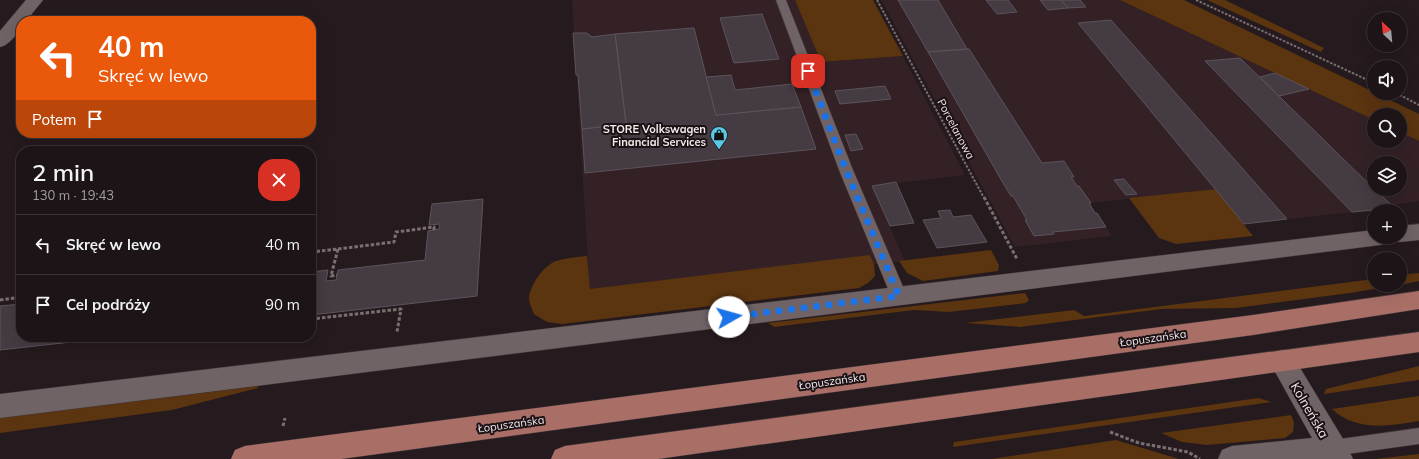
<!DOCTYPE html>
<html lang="pl">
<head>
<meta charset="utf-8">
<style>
  body { margin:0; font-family:Mulish,sans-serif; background:#292123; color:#f1f3f6; height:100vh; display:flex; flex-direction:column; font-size:15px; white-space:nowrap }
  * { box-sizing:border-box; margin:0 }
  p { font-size:13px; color:#a09ea1 }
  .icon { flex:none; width:22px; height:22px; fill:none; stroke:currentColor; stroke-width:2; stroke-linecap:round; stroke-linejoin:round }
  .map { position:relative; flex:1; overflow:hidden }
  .sheet { position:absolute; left:16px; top:146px; width:300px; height:196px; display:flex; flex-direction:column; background:#1c1416; border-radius:16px; box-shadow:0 4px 16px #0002,0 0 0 1px #3a3335 }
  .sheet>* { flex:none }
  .hud { position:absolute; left:16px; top:16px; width:300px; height:122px; border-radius:16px; box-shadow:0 4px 16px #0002,0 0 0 1px #3a3335; background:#ea580c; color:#fff; overflow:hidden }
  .needle { width:26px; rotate:334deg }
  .buttons { position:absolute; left:1367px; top:12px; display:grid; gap:8px }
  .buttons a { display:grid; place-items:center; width:40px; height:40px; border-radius:50%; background:#1c1416; box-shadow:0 4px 16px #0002,0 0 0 1px #3a3335; font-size:20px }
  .pin { position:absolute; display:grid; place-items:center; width:34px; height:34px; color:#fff; margin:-17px; border-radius:8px; box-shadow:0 2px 6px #0006 }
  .me { position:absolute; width:44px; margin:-22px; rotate:83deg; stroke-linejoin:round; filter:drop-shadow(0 0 3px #0008) }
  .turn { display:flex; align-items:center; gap:14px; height:84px; padding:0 16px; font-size:18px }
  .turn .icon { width:52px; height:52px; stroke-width:2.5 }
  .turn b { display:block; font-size:28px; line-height:34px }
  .then { display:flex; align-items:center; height:38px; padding:0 16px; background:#0003; gap:8px; font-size:15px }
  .round { display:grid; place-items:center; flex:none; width:42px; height:42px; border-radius:16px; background:#292123 }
  .head { display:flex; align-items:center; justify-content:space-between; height:68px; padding:0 16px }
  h1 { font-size:24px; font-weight:600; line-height:30px }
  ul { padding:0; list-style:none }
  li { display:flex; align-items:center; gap:12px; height:60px; padding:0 16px; border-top:1px solid #3a3335 }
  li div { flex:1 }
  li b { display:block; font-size:15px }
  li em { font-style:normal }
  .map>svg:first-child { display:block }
</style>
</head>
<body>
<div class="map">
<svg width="1419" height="459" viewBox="0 0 1419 459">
  <rect width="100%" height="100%" fill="#251a1d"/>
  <g fill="#332126" fill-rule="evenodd">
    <path d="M572,0H795L821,62L903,56L965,175L872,186L905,261L590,298Z"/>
    <path d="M881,0H1120L1374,120V141H1400V132L1419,141V201L1392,205L1395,208L1287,219L1215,189L1091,203H1089L1095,213H1097L1112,236L1015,247ZM1374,163H1400V189H1374Z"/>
  </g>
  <g fill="#5b3410">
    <path d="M795,0H873L903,56L821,62Z"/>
    <path d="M1120,0H1184L1419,114V141L1400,132V115H1374V120Z"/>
    <path d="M1207,0H1225L1324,48L1321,52Z"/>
    <path d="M1216,189L1253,236L1176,244L1159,238L1129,198Z"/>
    <path d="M991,250L999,265L998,271L923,281L907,273L899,261Z"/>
    <path d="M870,255L874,264L875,276L868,283L859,288L562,324L547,322L534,314C532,309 529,303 529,298C530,285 543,266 556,261C566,258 577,257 587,256L590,289Z"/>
    <path d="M1419,273V281L1400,285V275Z"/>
    <path d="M1374,279V285H1398L1350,293L1236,308L1162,309L1020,327L965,323L1074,310L1084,316Z"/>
    <path d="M1025,293L1029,300L1026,303L949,312L914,310L774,327L768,323Z"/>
    <path d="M1419,366V380L1324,394L1326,389Z"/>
    <path d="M258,386V388L172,410L0,433V418Z"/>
    <path d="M1419,396V421C1388,426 1357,432 1332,409Z"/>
    <path d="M1258,398L1272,402L953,447L954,442Z"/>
    <path d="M1291,415L1294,422L1293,432L1285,438L1207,445L1182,442L1161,433Z"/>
    <path d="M1116,440L1179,459H991Z"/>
    <path d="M1419,454V459H1375Z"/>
  </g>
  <g fill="#453b43" stroke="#5d535b">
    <path d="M898,0H938L967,49L928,52Z"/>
    <path d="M986,0H1008L1017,12L997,14Z"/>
    <path d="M1040,0H1061L1068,8L1048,10Z"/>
    <path d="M1061,0H1080L1086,7L1068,8Z"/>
    <path d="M762,14L779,59L734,63L720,18Z"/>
    <path d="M1111,20L1265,194L1287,219L1244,224L1078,23Z"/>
    <path d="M694,28L716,115L801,107L816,149L585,173L582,129L626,124L615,34Z"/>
    <path d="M573,33H587L592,37L615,34L626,124L582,129L578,75H576Z"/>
    <path d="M969,49L1042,163L1064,161L1074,177H1071L1077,186H1079L1091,203H1089L1095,213H1097L1106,227L1053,232L1054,234L1034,236L1025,220H1027L1013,196H1011L1003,183L928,52Z"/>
    <path d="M1240,58L1374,189L1395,208L1352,212L1205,61Z"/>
    <path d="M1275,73L1309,89L1279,96L1260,77Z"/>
    <path d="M731,75L735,90L792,84L801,107L716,115L706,77Z"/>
    <path d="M885,86L891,99L840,104L835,91Z"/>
    <path d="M856,134L863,149L851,151L845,135Z"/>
    <path d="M1124,179L1137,194L1126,195L1114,180Z"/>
    <path d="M896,182L914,223L890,226L872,186Z"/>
    <path d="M1376,189H1392L1397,194L1382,195Z"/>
    <path d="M483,199L477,296L311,315V272L328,270L326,281L336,280L338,270L425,260L428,231L439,229L440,224L429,225L432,204Z"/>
    <path d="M950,210L953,217L971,215L987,242L937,248L923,220L941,218L938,211Z"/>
    <path d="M21,304V337H116L0,350V306Z"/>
  </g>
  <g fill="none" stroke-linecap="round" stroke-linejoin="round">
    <defs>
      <g id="lane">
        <path d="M776,0H786L853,170L907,296L904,300L899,302L894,300L891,296L839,170Z"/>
        <path d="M1419,428V444L1333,456L1327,454L1324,448L1327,442L1333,440Z"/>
      </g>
      <g id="street">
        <path d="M26,0H43L26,21H21C21,31 10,45 0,47V31Z"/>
        <path d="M1419,224V240L1400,242L1392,240L1391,237L1388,243L1380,245L0,418V394L1374,230V237H1400V226Z"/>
        <path d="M1282,350L1291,353L1343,439L1353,459H1218L1222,450L1232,446L1312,438L1269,361L1273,353Z"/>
      </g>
      <g id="primary">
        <path d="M1419,291V309L1253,335L341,459H231L235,450L245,446L1253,315Z"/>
        <path d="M1419,332V352L658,459H551L555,450L565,446Z"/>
      </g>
    </defs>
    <use href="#lane" stroke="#403739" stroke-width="1"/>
    <use href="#street" stroke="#403739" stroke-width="1"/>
    <use href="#primary" stroke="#403739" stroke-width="1"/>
    <g stroke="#796f72" stroke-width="2" stroke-dasharray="2.5 1.5" stroke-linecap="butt">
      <path d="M877,0L984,198"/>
      <path d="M1196,0L1374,83"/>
      <path d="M1396,93L1419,105"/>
    </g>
    <g stroke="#796f72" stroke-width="3" stroke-dasharray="3.5 2" stroke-linecap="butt">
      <path d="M984,197L1017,259"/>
      <path d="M338,249L394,242L396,232L434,227V230"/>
      <path d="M311,252L338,249L331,276L337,275"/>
      <path d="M0,300L21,297"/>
      <path d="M311,319L401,309L397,332"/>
      <path d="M283,426L285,418"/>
      <path d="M1110,432L1139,443L1188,452L1200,459"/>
    </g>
    <use href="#lane" fill="#706366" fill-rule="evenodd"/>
    <use href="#street" fill="#706366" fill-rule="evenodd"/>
    <use href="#primary" fill="#a96f67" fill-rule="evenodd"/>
  </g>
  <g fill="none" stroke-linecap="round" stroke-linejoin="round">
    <path stroke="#1a73e8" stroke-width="7" stroke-dasharray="0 12.6" d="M729,317L899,296L846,170L808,71"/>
  </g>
  <defs>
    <symbol id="shop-pin" viewBox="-11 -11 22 30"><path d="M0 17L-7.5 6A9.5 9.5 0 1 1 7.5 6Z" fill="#5bc8e6" stroke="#1c1114"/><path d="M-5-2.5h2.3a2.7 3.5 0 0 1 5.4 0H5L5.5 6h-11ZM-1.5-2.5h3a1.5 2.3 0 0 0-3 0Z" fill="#111"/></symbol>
  </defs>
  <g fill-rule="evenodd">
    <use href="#shop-pin" x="709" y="125" width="20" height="27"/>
  </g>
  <g text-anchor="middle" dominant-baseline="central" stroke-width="4" stroke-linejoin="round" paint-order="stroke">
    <g font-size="11" font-weight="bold" fill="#f2eaec" stroke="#1c1114" text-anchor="end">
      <text x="706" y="129">STORE Volkswagen<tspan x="706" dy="13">Financial Services</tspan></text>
    </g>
    <g font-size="11" fill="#f2eaec" stroke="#1c1114">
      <text transform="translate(956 129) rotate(62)">Porcelanowa</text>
      <text transform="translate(1153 338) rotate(-8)">Łopuszańska</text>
      <text transform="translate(832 381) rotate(-8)">Łopuszańska</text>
      <text transform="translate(511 424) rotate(-8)">Łopuszańska</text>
    </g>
    <g font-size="13" fill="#f2eaec" stroke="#1c1114">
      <text transform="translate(1310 410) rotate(60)">Kolneńska</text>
    </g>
  </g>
</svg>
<div class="buttons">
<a><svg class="needle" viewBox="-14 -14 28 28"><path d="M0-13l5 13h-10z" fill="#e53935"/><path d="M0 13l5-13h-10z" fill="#a09ea1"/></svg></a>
<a><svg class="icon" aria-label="sound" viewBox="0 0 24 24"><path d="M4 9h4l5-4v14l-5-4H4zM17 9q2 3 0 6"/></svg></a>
<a><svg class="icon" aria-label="search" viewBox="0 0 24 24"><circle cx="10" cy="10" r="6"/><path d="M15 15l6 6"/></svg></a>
<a><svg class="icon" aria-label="layers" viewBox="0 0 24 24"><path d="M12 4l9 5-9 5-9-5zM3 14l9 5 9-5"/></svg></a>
<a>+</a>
<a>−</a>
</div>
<div class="pin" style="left:808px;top:71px;background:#d93025"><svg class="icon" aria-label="arrive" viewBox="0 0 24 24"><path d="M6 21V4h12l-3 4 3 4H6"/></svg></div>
<svg class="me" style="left:729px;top:317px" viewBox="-20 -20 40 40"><circle r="19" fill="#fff"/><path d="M0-13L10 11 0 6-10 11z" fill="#1a73e8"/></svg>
<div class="hud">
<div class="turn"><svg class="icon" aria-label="left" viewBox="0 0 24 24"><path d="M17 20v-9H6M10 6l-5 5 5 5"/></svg><div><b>40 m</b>Skręć w lewo</div></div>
<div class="then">Potem<svg class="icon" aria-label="arrive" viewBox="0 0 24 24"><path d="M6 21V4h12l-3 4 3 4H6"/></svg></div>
</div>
<section class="sheet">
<div class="head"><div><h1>2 min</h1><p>130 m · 19:43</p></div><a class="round" style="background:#d93025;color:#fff"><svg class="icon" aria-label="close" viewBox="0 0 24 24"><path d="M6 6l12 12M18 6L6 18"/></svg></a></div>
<ul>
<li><svg class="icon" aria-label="left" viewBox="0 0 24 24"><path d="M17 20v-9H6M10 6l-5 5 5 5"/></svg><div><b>Skręć w lewo</b></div><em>40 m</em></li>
<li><svg class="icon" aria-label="arrive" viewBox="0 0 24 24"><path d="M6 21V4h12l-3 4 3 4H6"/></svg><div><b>Cel podróży</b></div><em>90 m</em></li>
</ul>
</section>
</div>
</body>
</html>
